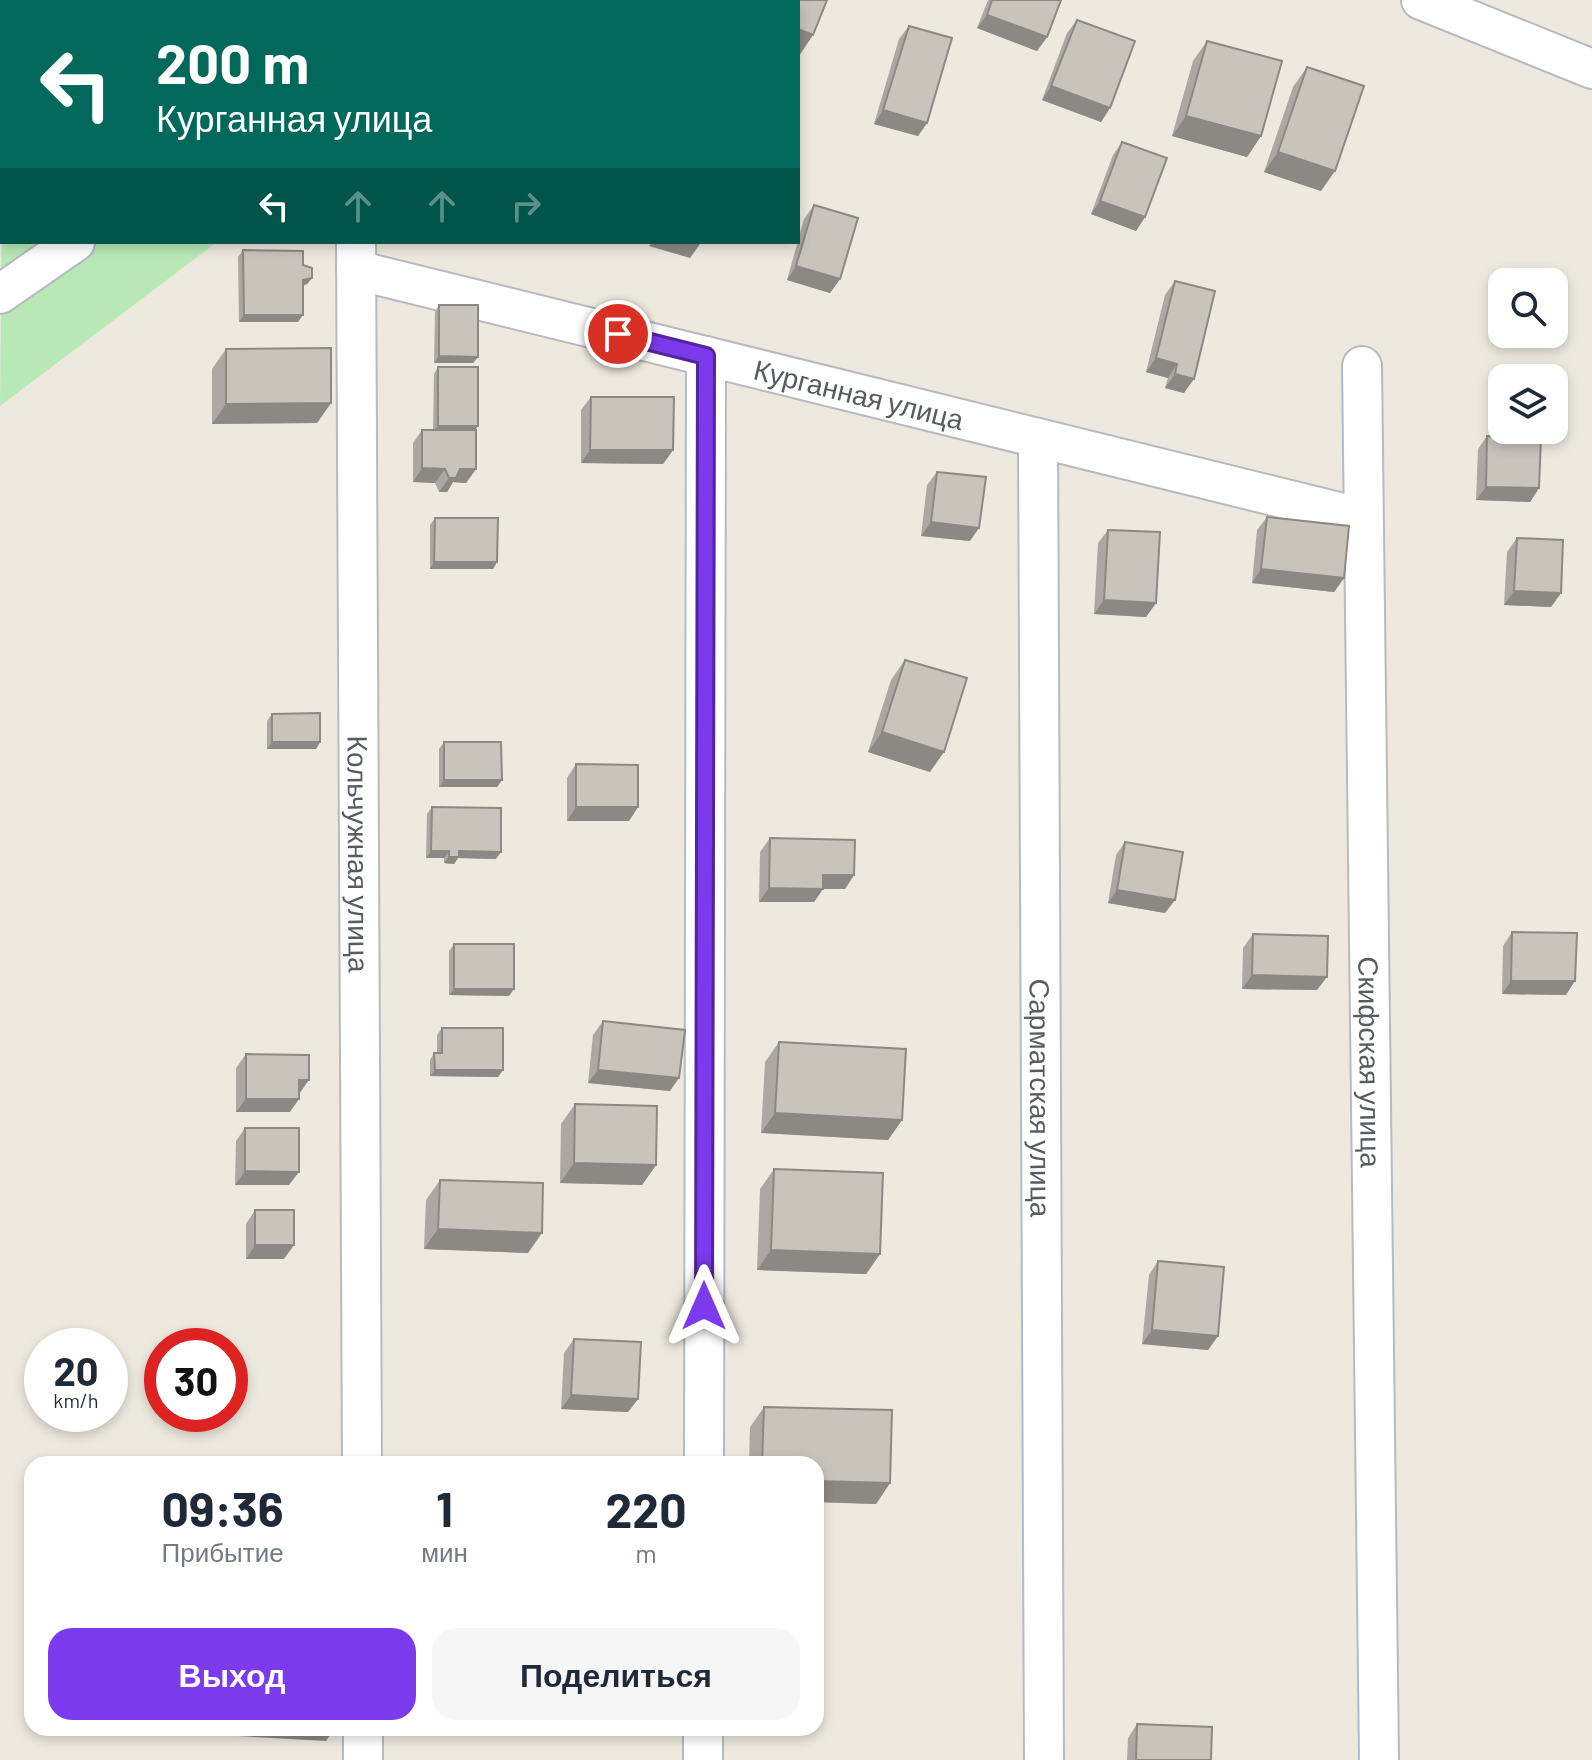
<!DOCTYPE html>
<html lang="ru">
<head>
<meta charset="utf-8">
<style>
  body { margin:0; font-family:Barlow,sans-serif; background:#f6f6f7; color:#1f2937; height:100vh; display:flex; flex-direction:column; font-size:30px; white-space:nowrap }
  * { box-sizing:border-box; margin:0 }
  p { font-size:26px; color:#747a83 }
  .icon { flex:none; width:44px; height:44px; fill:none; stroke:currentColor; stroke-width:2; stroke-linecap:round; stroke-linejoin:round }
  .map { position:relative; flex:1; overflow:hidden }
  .side { position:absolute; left:24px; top:1456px; width:800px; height:280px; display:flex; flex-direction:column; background:#fff; border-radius:24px; box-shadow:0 4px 12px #0003 }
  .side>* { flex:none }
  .banner { position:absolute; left:0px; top:0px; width:800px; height:244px; box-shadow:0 4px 12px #0003; background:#00695c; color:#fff; overflow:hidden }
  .controls { position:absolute; left:1488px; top:268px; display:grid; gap:16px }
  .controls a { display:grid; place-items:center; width:80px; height:80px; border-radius:16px; background:#fff; box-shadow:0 4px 12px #0003; font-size:40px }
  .speed { position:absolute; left:24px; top:1328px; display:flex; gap:16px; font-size:40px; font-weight:700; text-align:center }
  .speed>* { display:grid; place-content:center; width:104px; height:104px; border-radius:50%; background:#fff; box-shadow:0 4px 12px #0003; line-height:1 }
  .speed small { font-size:20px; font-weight:400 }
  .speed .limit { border:12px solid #d22; background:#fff; color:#111 }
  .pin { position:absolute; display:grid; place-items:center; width:68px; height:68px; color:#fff; margin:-34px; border:4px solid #fff; border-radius:50%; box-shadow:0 2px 8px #0007 }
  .me { position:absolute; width:88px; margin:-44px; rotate:0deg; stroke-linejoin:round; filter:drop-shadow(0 0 6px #0008) }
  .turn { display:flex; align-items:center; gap:28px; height:168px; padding:0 24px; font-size:36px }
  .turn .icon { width:104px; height:104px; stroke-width:2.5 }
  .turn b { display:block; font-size:56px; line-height:68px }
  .lanes { display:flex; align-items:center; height:76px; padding:0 24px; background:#0003; justify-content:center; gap:40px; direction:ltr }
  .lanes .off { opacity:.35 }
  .eta { display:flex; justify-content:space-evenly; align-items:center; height:136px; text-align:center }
  .eta b { font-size:48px; font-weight:700; line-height:56px }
  .cta { display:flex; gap:16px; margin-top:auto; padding:16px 24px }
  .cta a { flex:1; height:92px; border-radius:24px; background:#7c3aed; color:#fff; font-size:32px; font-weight:700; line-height:92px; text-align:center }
  .cta a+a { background:#f6f6f7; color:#1f2937 }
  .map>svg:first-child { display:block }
</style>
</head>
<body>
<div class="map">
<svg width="1592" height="1760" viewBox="0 0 1592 1760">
  <rect width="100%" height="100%" fill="#ede9de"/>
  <path fill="#b9e8b7" d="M2,202V242H217L0,406Z"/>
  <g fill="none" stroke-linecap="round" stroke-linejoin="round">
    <defs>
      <g id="street">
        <path d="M1421,0L1592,69"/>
        <path d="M419,2L422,0"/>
        <path id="s1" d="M356,242L362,1464"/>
        <path id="s2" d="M356,270L1363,518"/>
        <path d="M0,294L75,242"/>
        <path id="s3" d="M1362,366L1379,1760"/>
        <path id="s4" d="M1038,438L1044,1760"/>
        <path d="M704,1464L706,356"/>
        <path d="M363,1728V1760"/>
        <path d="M703,1760V1728"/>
      </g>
    </defs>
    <use href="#street" stroke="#b7bac0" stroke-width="42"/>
    <use href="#street" stroke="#fff" stroke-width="38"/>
  </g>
  <g fill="#aca8a1">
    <path d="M613,0H660L657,2H615Z"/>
    <path d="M988,0H1061L1047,37L1037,51L977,28Z"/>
    <path d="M1077,20L1110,108L1101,122L1042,100L1067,33Z"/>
    <path d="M909,26L927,123L918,136L874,124L899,39Z"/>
    <path d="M1207,41L1261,136L1247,157L1172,136L1193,61Z"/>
    <path d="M1307,67L1321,191L1264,172L1293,87Z"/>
    <path d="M1122,142L1145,217L1136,231L1091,214L1113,155Z"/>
    <path d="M814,205L840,279L830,293L787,280L804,219Z"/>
    <path d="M243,250L303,265L312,278L307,284L303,286L298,322H239L238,257Z"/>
    <path d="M1175,281L1184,393L1165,388L1168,378L1146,372L1165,295Z"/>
    <path d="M439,305L478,357L473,363H434L435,312Z"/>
    <path d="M226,349L331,403L317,423L212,424V369Z"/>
    <path d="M438,367L475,430L476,469L466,483L453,482L447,492H439L435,483L413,482V443L422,430H433L434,374Z"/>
    <path d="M591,397L673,450L663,464L581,463V410Z"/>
    <path d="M1487,436L1539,488L1530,502L1476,500L1478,449Z"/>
    <path d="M937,472L970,541L921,536L927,485Z"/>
    <path d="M1267,517L1344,578L1334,592L1252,583L1257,530Z"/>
    <path d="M435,518L497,562L493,569H430V525Z"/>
    <path d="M1108,530L1156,603L1146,617L1094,614L1098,543Z"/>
    <path d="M1517,538L1561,593L1551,607L1504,605L1507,552Z"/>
    <path d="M905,660L930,772L868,752L891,680Z"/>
    <path d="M272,714L320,742L316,749H267V721Z"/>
    <path d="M444,742L502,780L497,787H439V749Z"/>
    <path d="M576,764L638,807L629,821H567V778Z"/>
    <path d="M432,807L496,859L458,858L454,864L444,863V858H426L427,814Z"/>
    <path d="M770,838L854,875L845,889H823L814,902H759L760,852Z"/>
    <path d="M1125,842L1165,913L1108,903L1116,855Z"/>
    <path d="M1512,932L1566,995L1502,994L1503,946Z"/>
    <path d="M1253,934L1317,990L1242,989L1243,948Z"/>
    <path d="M454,944L509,996L449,995V951Z"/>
    <path d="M603,1021L670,1091L588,1083L593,1035Z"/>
    <path d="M442,1028L503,1070L498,1077L430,1076V1060L434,1053H437V1035Z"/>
    <path d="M779,1042L902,1120L888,1140L761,1133L765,1062Z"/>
    <path d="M246,1054L290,1112H236V1068Z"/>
    <path d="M575,1104L656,1165L642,1185L560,1183L561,1124Z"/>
    <path d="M245,1128L289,1185H235L236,1141Z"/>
    <path d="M774,1169L880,1254L866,1274L757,1270L760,1189Z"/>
    <path d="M440,1180L528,1253L424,1249L426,1200Z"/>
    <path d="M255,1210L284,1259H246V1224Z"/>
    <path d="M1158,1261L1218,1336L1208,1350L1142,1344L1149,1275Z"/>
    <path d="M574,1339L638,1399L628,1412L561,1409L564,1353Z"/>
    <path d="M764,1407L890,1483L876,1504L816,1502V1464H749L750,1427Z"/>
    <path d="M1137,1724L1211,1760H1127L1128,1738Z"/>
  </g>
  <g fill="#8c8883">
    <path d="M647,0H660L657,2H644Z"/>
    <path d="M987,15L1047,37L1037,51L977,28Z"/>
    <path d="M798,29L813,35L799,56L798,55Z"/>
    <path d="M1051,86L1110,108L1101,122L1042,100Z"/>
    <path d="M883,110L927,123L918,136L874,124Z"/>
    <path d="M1186,116L1261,136L1247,157L1172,136Z"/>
    <path d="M1278,152L1335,171L1321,191L1264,172Z"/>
    <path d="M1100,201L1145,217L1136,231L1091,214Z"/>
    <path d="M652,242H692L700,244L690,258L649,246Z"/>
    <path d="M796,266L840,279L830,293L787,280Z"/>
    <path d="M312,278L307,284L298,287L303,280Z"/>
    <path d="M244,315H303L298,322H239Z"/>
    <path d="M439,356L478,357L473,363H434Z"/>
    <path d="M1156,358L1177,364L1168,378L1146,372Z"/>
    <path d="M1175,374L1194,379L1184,393L1165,388Z"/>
    <path d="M331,403L317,423L212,424L226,404Z"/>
    <path d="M438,426H478L473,433H433Z"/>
    <path d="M590,450H673L663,464L581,463Z"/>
    <path d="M422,468L445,469L435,483L413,482Z"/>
    <path d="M460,469H476L466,483L453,482L447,492H439L449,478Z"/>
    <path d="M1486,487L1539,488L1530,502L1476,500Z"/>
    <path d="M931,522L979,528L970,541L921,536Z"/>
    <path d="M434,562H497L493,569H430Z"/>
    <path d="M1261,569L1344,578L1334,592L1252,583Z"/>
    <path d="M1514,591L1561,593L1551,607L1504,605Z"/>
    <path d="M1104,600L1156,603L1146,617L1094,614Z"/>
    <path d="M882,732L944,752L930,772L868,752Z"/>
    <path d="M272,742H320L316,749H267Z"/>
    <path d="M444,780H502L497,787H439Z"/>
    <path d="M576,807H638L629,821H567Z"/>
    <path d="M431,851H449L444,858H426Z"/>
    <path d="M459,851L501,852L496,859L458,858L454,864L444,863L449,857Z"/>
    <path d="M823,875H854L845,889H823L814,902H759L769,888Z"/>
    <path d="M1117,890L1175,900L1165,913L1108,903Z"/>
    <path d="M1252,975L1327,977L1317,990L1242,989Z"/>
    <path d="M1511,981H1575L1566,995L1502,994Z"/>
    <path d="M454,989H514L509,996L449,995Z"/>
    <path d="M435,1070H503L498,1077L430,1076Z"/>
    <path d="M598,1070L679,1078L670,1091L588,1083Z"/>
    <path d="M299,1080H309L299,1094Z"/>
    <path d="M246,1099H299L290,1112H236Z"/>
    <path d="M775,1113L902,1120L888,1140L761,1133Z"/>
    <path d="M574,1163L656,1165L642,1185L560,1183Z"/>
    <path d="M245,1171L299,1172L289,1185H235Z"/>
    <path d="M438,1229L542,1233L528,1253L424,1249Z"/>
    <path d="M255,1245H294L284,1259H246Z"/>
    <path d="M771,1250L880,1254L866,1274L757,1270Z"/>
    <path d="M1152,1330L1218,1336L1208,1350L1142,1344Z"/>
    <path d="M571,1395L638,1399L628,1412L561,1409Z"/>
    <path d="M816,1481L890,1483L876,1504L816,1502Z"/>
    <path d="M206,1728H335L326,1741L202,1734Z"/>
  </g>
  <g fill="#c8c3bb" stroke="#8c8883" stroke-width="2">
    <path d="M632,0H647L644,2H633Z"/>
    <path d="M674,0H734V2H673Z"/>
    <path d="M760,0H827L813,35L798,29V2H759Z"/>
    <path d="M992,0H1061L1047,37L987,15Z"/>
    <path d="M1077,20L1135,41L1110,108L1051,86Z"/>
    <path d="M909,26L952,38L927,123L883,110Z"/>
    <path d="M1207,41L1282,61L1261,136L1186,116Z"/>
    <path d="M1307,67L1364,86L1335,171L1278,152Z"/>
    <path d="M1122,142L1167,158L1145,217L1100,201Z"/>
    <path d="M814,205L858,218L840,279L796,266Z"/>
    <path d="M243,250L303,251V265L312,268V278L303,280V315H244Z"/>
    <path d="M1175,281L1215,291L1194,379L1175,374L1177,364L1156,358Z"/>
    <path d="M439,305H478V357L439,356Z"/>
    <path d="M331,348V403L226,404V349Z"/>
    <rect x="438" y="367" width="40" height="59"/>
    <path d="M591,397H674L673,450H590Z"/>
    <path d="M422,430H476V469H460L456,478H449L445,469L422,468Z"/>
    <path d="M1487,436L1541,438L1539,488L1486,487Z"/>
    <path d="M937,472L986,477L979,528L931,522Z"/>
    <path d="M1267,517L1349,526L1344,578L1261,569Z"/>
    <path d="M435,518H498L497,562H434Z"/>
    <path d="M1108,530L1160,532L1156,603L1104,600Z"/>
    <path d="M1517,538L1563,540L1561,593L1514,591Z"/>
    <path d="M905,660L967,678L944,752L882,732Z"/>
    <path d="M320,713V742H272V714Z"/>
    <path d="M444,742H501L502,780H444Z"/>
    <path d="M576,764L638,765V807H576Z"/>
    <path d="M432,807L501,808V852L459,851V857H449V851H431Z"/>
    <path d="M770,838L855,840L854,875H823V889L769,888Z"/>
    <path d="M1125,842L1183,852L1175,900L1117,890Z"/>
    <path d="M1512,932L1577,933L1575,981H1511Z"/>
    <path d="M1253,934L1328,936L1327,977L1252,975Z"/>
    <rect x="454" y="944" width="60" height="45"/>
    <path d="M603,1021L685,1030L679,1078L598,1070Z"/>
    <path d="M442,1028H503V1070H435L434,1053H442Z"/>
    <path d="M779,1042L906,1049L902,1120L775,1113Z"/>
    <path d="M246,1054L309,1055V1080H299V1099H246Z"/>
    <path d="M575,1104L657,1106L656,1165L574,1163Z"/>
    <path d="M245,1128H299V1172L245,1171Z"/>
    <path d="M774,1169L883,1173L880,1254L771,1250Z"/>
    <path d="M440,1180L543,1183L542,1233L438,1229Z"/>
    <rect x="255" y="1210" width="39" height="35"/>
    <path d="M1158,1261L1224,1267L1218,1336L1152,1330Z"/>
    <path d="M574,1339L641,1342L638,1399L571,1395Z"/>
    <path d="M764,1407L892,1410L890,1483L816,1481V1464H762Z"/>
    <path d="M1137,1724L1212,1727L1211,1760H1136Z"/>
  </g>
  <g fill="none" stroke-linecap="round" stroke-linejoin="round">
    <defs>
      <path id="route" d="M618,334L706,356L704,1306"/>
    </defs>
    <use href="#route" stroke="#51269a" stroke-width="20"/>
    <use href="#route" stroke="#7c3aed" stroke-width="14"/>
  </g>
  <g text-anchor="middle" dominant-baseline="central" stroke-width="8" stroke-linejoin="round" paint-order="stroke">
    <g font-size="28" fill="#585c62" stroke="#fff">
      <text stroke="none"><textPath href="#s2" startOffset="518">Курганная улица</textPath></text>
      <text stroke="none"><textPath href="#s1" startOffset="612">Кольчужная улица</textPath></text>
      <text stroke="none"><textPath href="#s3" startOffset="696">Скифская улица</textPath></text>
      <text stroke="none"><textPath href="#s4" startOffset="660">Сарматская улица</textPath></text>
    </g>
  </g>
</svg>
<div class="controls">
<a><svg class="icon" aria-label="search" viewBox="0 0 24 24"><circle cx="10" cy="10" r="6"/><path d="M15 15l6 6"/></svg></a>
<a><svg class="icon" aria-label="layers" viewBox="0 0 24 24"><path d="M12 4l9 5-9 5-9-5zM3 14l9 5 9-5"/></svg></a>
</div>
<div class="speed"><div>20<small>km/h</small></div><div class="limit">30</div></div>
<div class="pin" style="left:618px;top:334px;background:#d93025"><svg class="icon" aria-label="arrive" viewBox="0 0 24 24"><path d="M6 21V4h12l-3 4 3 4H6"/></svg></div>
<svg class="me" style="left:704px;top:1306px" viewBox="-20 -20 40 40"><path d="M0-17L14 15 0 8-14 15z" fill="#7c3aed" stroke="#fff" stroke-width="4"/></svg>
<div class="banner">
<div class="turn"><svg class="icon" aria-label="left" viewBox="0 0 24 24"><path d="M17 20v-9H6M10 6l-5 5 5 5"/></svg><div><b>200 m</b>Курганная улица</div></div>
<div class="lanes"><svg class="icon" aria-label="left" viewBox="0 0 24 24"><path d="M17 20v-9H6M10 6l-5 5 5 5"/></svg><svg class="icon off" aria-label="ahead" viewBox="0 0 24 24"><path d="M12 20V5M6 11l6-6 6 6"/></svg><svg class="icon off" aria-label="ahead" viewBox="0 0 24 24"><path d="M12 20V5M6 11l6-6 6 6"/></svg><svg class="icon off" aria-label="right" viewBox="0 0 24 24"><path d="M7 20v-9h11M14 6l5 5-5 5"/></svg></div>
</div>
<section class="side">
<div class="eta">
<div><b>09:36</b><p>Прибытие</p></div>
<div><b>1</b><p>мин</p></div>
<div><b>220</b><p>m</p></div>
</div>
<div class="cta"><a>Выход</a><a>Поделиться</a></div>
</section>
</div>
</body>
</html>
